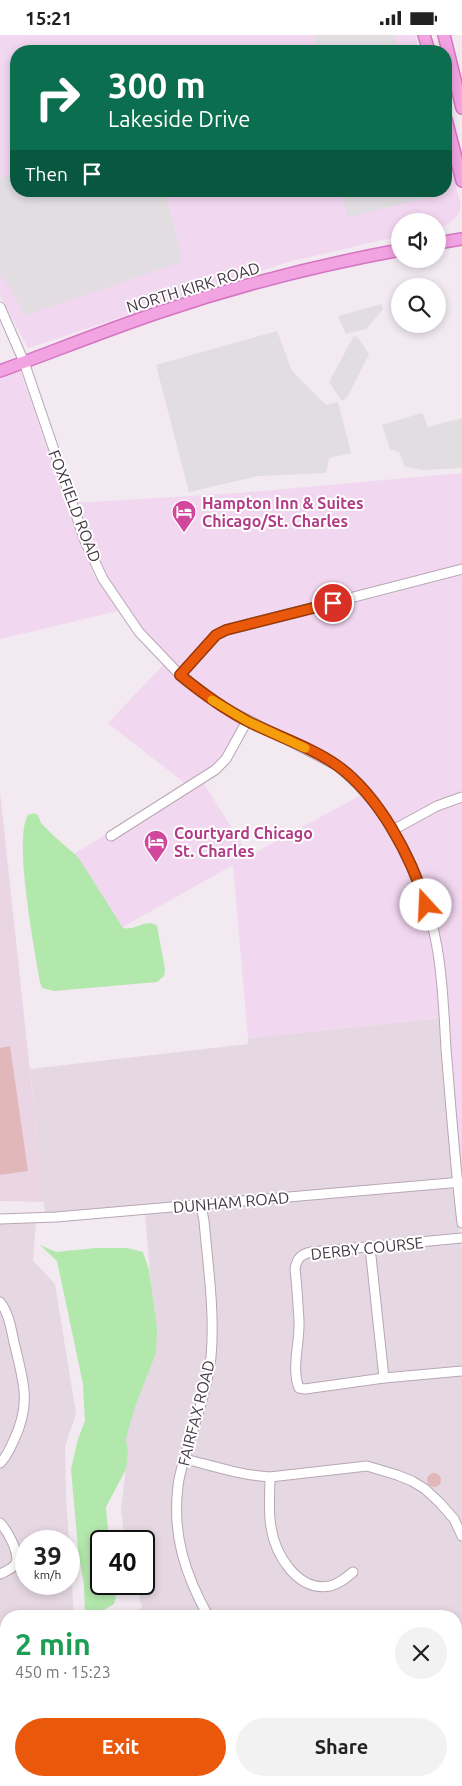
<!DOCTYPE html>
<html lang="en">
<head>
<meta charset="utf-8">
<style>
  body { margin:0; font-family:Ubuntu,sans-serif; background:#f2f2f2; color:#222; height:100vh; display:flex; flex-direction:column; font-size:19px; white-space:nowrap }
  * { box-sizing:border-box; margin:0 }
  p { font-size:16px; color:#767676 }
  .icon { flex:none; width:28px; height:28px; fill:none; stroke:currentColor; stroke-width:2; stroke-linecap:round; stroke-linejoin:round }
  .map { position:relative; flex:1; overflow:hidden }
  .side { position:absolute; left:0px; top:1575px; width:462px; height:176px; display:flex; flex-direction:column; background:#fff; border-radius:20px 20px 0 0; box-shadow:0 2px 8px #0003 }
  .side>* { flex:none }
  .hud { position:absolute; left:10px; top:10px; width:442px; height:152px; border-radius:20px; box-shadow:0 2px 8px #0003; background:#0b6e4f; color:#fff; overflow:hidden }
  .buttons { position:absolute; left:391px; top:178px; display:grid; gap:10px }
  .buttons a { display:grid; place-items:center; width:55px; height:55px; border-radius:50%; background:#fff; box-shadow:0 2px 8px #0003; font-size:25px }
  .speed { position:absolute; left:15px; top:1495px; display:flex; gap:10px; font-size:25px; font-weight:700; text-align:center }
  .speed>* { display:grid; place-content:center; width:65px; height:65px; border-radius:50%; background:#fff; box-shadow:0 2px 8px #0003; line-height:1 }
  .speed small { font-size:12px; font-weight:400 }
  .speed .limit { border:2px solid #111; border-radius:8px; background:#fff; color:#111 }
  .pin { position:absolute; display:grid; place-items:center; width:42px; height:42px; color:#fff; margin:-21px; border:2px solid #fff; border-radius:50%; box-shadow:0 1px 5px #0007 }
  .me { position:absolute; width:55px; margin:-28px; rotate:340deg; stroke-linejoin:round; filter:drop-shadow(0 0 4px #0008) }
  .turn { display:flex; align-items:center; gap:18px; height:105px; padding:0 15px; font-size:22px }
  .turn .icon { width:65px; height:65px; stroke-width:2.5 }
  .turn b { display:block; font-size:35px; line-height:42px }
  .then { display:flex; align-items:center; height:48px; padding:0 15px; background:#0003; gap:10px; font-size:19px }
  .round { display:grid; place-items:center; flex:none; width:52px; height:52px; border-radius:26px; background:#f2f2f2 }
  .overview { display:flex; align-items:center; justify-content:space-between; height:85px; padding:0 15px }
  h1 { font-size:30px; font-weight:700; line-height:38px; color:#1e9e55 }
  .action { display:flex; gap:10px; margin-top:auto; padding:10px 15px }
  .action a { flex:1; height:58px; border-radius:30px; background:#ea580c; color:#fff; font-size:20px; font-weight:700; line-height:58px; text-align:center }
  .action a+a { background:#f2f2f2; color:#222 }
  .status { display:flex; justify-content:space-between; align-items:center; height:35px; padding:0 25px; background:#fff; direction:ltr }
  .status svg { height:14px; fill:currentColor }
  .map>svg:first-child { display:block }
</style>
</head>
<body>
<div class="status"><b>15:21</b><svg viewBox="0 0 49 12"><path d="M0 12V9h3v3zM5 12V6h3v6zM10 12V3h3v9zM15 12V0h3v12zM26 1h20v11H26zM47 4h2v5h-2z"/></svg></div>
<div class="map">
<svg width="462" height="1751" viewBox="0 0 462 1751">
  <rect width="100%" height="100%" fill="#f2e9f1"/>
  <g fill="#e6d8e3" fill-rule="evenodd">
    <path d="M441,983L453,1144L45,1178L30,1034L248,1009V1003Z"/>
    <path d="M454,1151L462,1215V1751H0V1602L6,1601V1745H456V1581H125L142,1573L136,1549H144V1506H125L121,1475L126,1434L116,1396L151,1251L145,1177Z"/>
    <path d="M0,1187H36L33,1226L55,1249L76,1379L65,1411L66,1461L74,1581H6V1591H0ZM26,1506H69V1549H26Z"/>
  </g>
  <g fill="#f2d7f0">
    <path d="M0,0H415L419,16H16V156H446V117L461,169L459,179L446,191L438,193V186H400V201L288,227L28,313L0,261Z"/>
    <path d="M20,334L68,475L95,541L118,576L0,604V340Z"/>
    <path d="M462,438V756L432,768L394,789L362,746L335,723L222,669L180,636L141,596L113,556L86,500L74,468L239,458Z"/>
    <path d="M163,630L220,677L249,690L203,747L249,821L363,759L389,795L419,857L429,888L435,920L441,983L248,1003L233,830L114,897L69,822L187,750L108,688Z"/>
    <path d="M462,766V1143H460L443,924L428,860L397,797L437,775Z"/>
  </g>
  <path fill="#ead5e5" d="M0,757L44,1167L0,1166Z"/>
  <g fill="#e2b7b9">
    <path d="M10,1011L28,1136L0,1140V1013Z"/>
    <circle cx="434" cy="1445" r="7"/>
  </g>
  <g fill="#e1dde1">
    <path d="M315,0H394L398,16H318Z"/>
    <path d="M16,139V156H165L179,210L181,227L25,280L12,256L0,240V143Z"/>
    <path d="M341,156H434L435,161L348,182Z"/>
    <path d="M382,269L383,274L366,294L346,299L338,281Z"/>
    <path d="M277,296L292,336L326,370L338,367L351,418L329,423L326,438L258,441L189,457L156,330Z"/>
    <path d="M354,301L359,304L369,319L348,361L342,366L329,347Z"/>
    <path d="M422,378L428,392L462,383V433L423,435L405,432L399,417L390,414L382,390Z"/>
  </g>
  <g fill="#b3e8ad">
    <path d="M34,778L38,780L41,788L55,802L78,822L123,893C135,896 148,882 157,891L165,934L164,941L157,947L54,956L42,953L40,947C35,916 13,803 28,780Z"/>
    <path d="M40,1210L56,1217L96,1213H127L143,1217L149,1235L157,1294L156,1318L136,1369L129,1392L126,1404L128,1418L126,1434L106,1472L109,1506H101V1549H114L116,1561L114,1569L94,1581H85L84,1551L78,1514L71,1434L78,1404L85,1386L83,1349L57,1226Z"/>
  </g>
  <g fill="none" stroke-linecap="round" stroke-linejoin="round">
    <defs>
      <g id="minor">
        <path d="M0,272L24,327L85,506L103,544L139,597L180,640L221,671L336,730C391,774 425,844 437,912C443,945 444,980 446,1014C451,1072 455,1130 462,1188"/>
        <path d="M180,640L216,600L226,595L462,534"/>
        <path d="M393,795L437,771L462,762"/>
        <path d="M111,801L215,735L226,724L247,686"/>
        <path d="M201,1170L204,1186C208,1231 215,1278 211,1322C207,1355 195,1387 186,1418C183,1429 179,1440 178,1451C172,1500 185,1539 208,1581"/>
        <path d="M0,1184L56,1182L462,1147"/>
        <path d="M462,1203L312,1217C301,1219 297,1223 295,1234C297,1251 298,1269 299,1286C300,1307 291,1334 299,1353L305,1354L384,1343L462,1336"/>
        <path d="M370,1212L384,1343"/>
        <path d="M0,1267C9,1278 11,1294 14,1307C23,1346 32,1367 14,1405C10,1413 7,1422 0,1428"/>
        <path d="M185,1424C213,1431 240,1440 270,1442L367,1431L397,1440L412,1446L425,1454L440,1468L454,1484L462,1501"/>
        <path d="M270,1442C270,1458 268,1476 271,1492C275,1519 297,1557 330,1551C339,1549 346,1543 353,1537"/>
        <path d="M0,1488C7,1495 20,1518 16,1528C13,1534 6,1536 0,1539"/>
        <path d="M456,1617L462,1616"/>
        <path d="M6,1652L3,1655L1,1662L6,1670"/>
        <path d="M456,1710L462,1709"/>
        <path d="M56,1745L59,1751"/>
        <path d="M398,1746L399,1745"/>
        <path d="M96,1751L146,1747L159,1745"/>
        <path d="M280,1751L283,1745"/>
      </g>
      <g id="major">
        <path d="M424,0L429,16"/>
        <path d="M444,0L462,73"/>
        <path d="M446,84L462,146"/>
        <path d="M438,208L462,204"/>
        <path d="M0,336C52,317 104,296 157,278C236,251 318,230 400,215"/>
      </g>
    </defs>
    <use href="#minor" stroke="#b7a7b4" stroke-width="11"/>
    <use href="#major" stroke="#d574c2" stroke-width="14"/>
    <use href="#minor" stroke="#fff" stroke-width="9"/>
    <use href="#major" stroke="#f2a3e1" stroke-width="11"/>
  </g>
  <g fill="none" stroke-linecap="round" stroke-linejoin="round">
    <defs>
      <path id="route" d="M333,568L226,595L216,600L180,640C202,658 224,674 249,687C277,701 313,713 338,731C379,761 411,821 426,870"/>
    </defs>
    <use href="#route" stroke="#983908" stroke-width="12"/>
    <use href="#route" stroke="#ea580c" stroke-width="9"/>
    <path stroke="#f59e0b" stroke-width="9" d="M212,665L247,686L305,713"/>
  </g>
  <defs>
    <symbol id="hotel-pin" viewBox="-11 -11 22 30"><path d="M0 17L-7.5 6A9.5 9.5 0 1 1 7.5 6Z" fill="#d1479c" stroke="#fff"/><path d="M-6-4.5h1.5V1H6V5H4.5V3h-9V5H-6ZM-4 0a1.8 1.8 0 1 1 3.6 0ZM.5 0V-2.5h3Q6-2.5 6 0Z" fill="#fff"/></symbol>
  </defs>
  <g fill-rule="evenodd">
    <use href="#hotel-pin" x="170" y="463" width="28" height="38"/>
    <use href="#hotel-pin" x="142" y="793" width="28" height="38"/>
  </g>
  <g text-anchor="middle" dominant-baseline="central" stroke-width="4" stroke-linejoin="round" paint-order="stroke">
    <g font-size="16" fill="#453844" stroke="#fff">
      <text transform="translate(193 252) rotate(-17)">NORTH KIRK ROAD</text>
      <text transform="translate(75 471) rotate(69)">FOXFIELD ROAD</text>
      <text transform="translate(231 1167) rotate(-5)">DUNHAM ROAD</text>
      <text transform="translate(367 1213) rotate(-6)">DERBY COURSE</text>
      <text transform="translate(196 1378) rotate(-76)">FAIRFAX ROAD</text>
    </g>
    <g font-size="16" font-weight="bold" fill="#b23c85" stroke="#fff" text-anchor="start">
      <text x="202" y="468">Hampton Inn &amp; Suites<tspan x="202" dy="18">Chicago/St. Charles</tspan></text>
      <text x="174" y="798">Courtyard Chicago<tspan x="174" dy="18">St. Charles</tspan></text>
    </g>
  </g>
</svg>
<div class="buttons">
<a><svg class="icon" aria-label="sound" viewBox="0 0 24 24"><path d="M4 9h4l5-4v14l-5-4H4zM17 9q2 3 0 6"/></svg></a>
<a><svg class="icon" aria-label="search" viewBox="0 0 24 24"><circle cx="10" cy="10" r="6"/><path d="M15 15l6 6"/></svg></a>
</div>
<div class="speed"><div>39<small>km/h</small></div><div class="limit">40</div></div>
<div class="pin" style="left:333px;top:568px;background:#d93025"><svg class="icon" aria-label="arrive" viewBox="0 0 24 24"><path d="M6 21V4h12l-3 4 3 4H6"/></svg></div>
<svg class="me" style="left:426px;top:870px" viewBox="-20 -20 40 40"><circle r="19" fill="#fff"/><path d="M0-13L10 11 0 6-10 11z" fill="#ea580c"/></svg>
<div class="hud">
<div class="turn"><svg class="icon" aria-label="right" viewBox="0 0 24 24"><path d="M7 20v-9h11M14 6l5 5-5 5"/></svg><div><b>300 m</b>Lakeside Drive</div></div>
<div class="then">Then<svg class="icon" aria-label="arrive" viewBox="0 0 24 24"><path d="M6 21V4h12l-3 4 3 4H6"/></svg></div>
</div>
<section class="side">
<div class="overview"><div><h1>2 min</h1><p>450 m · 15:23</p></div><a class="round"><svg class="icon" aria-label="close" viewBox="0 0 24 24"><path d="M6 6l12 12M18 6L6 18"/></svg></a></div>
<div class="action"><a>Exit</a><a>Share</a></div>
</section>
</div>
</body>
</html>
